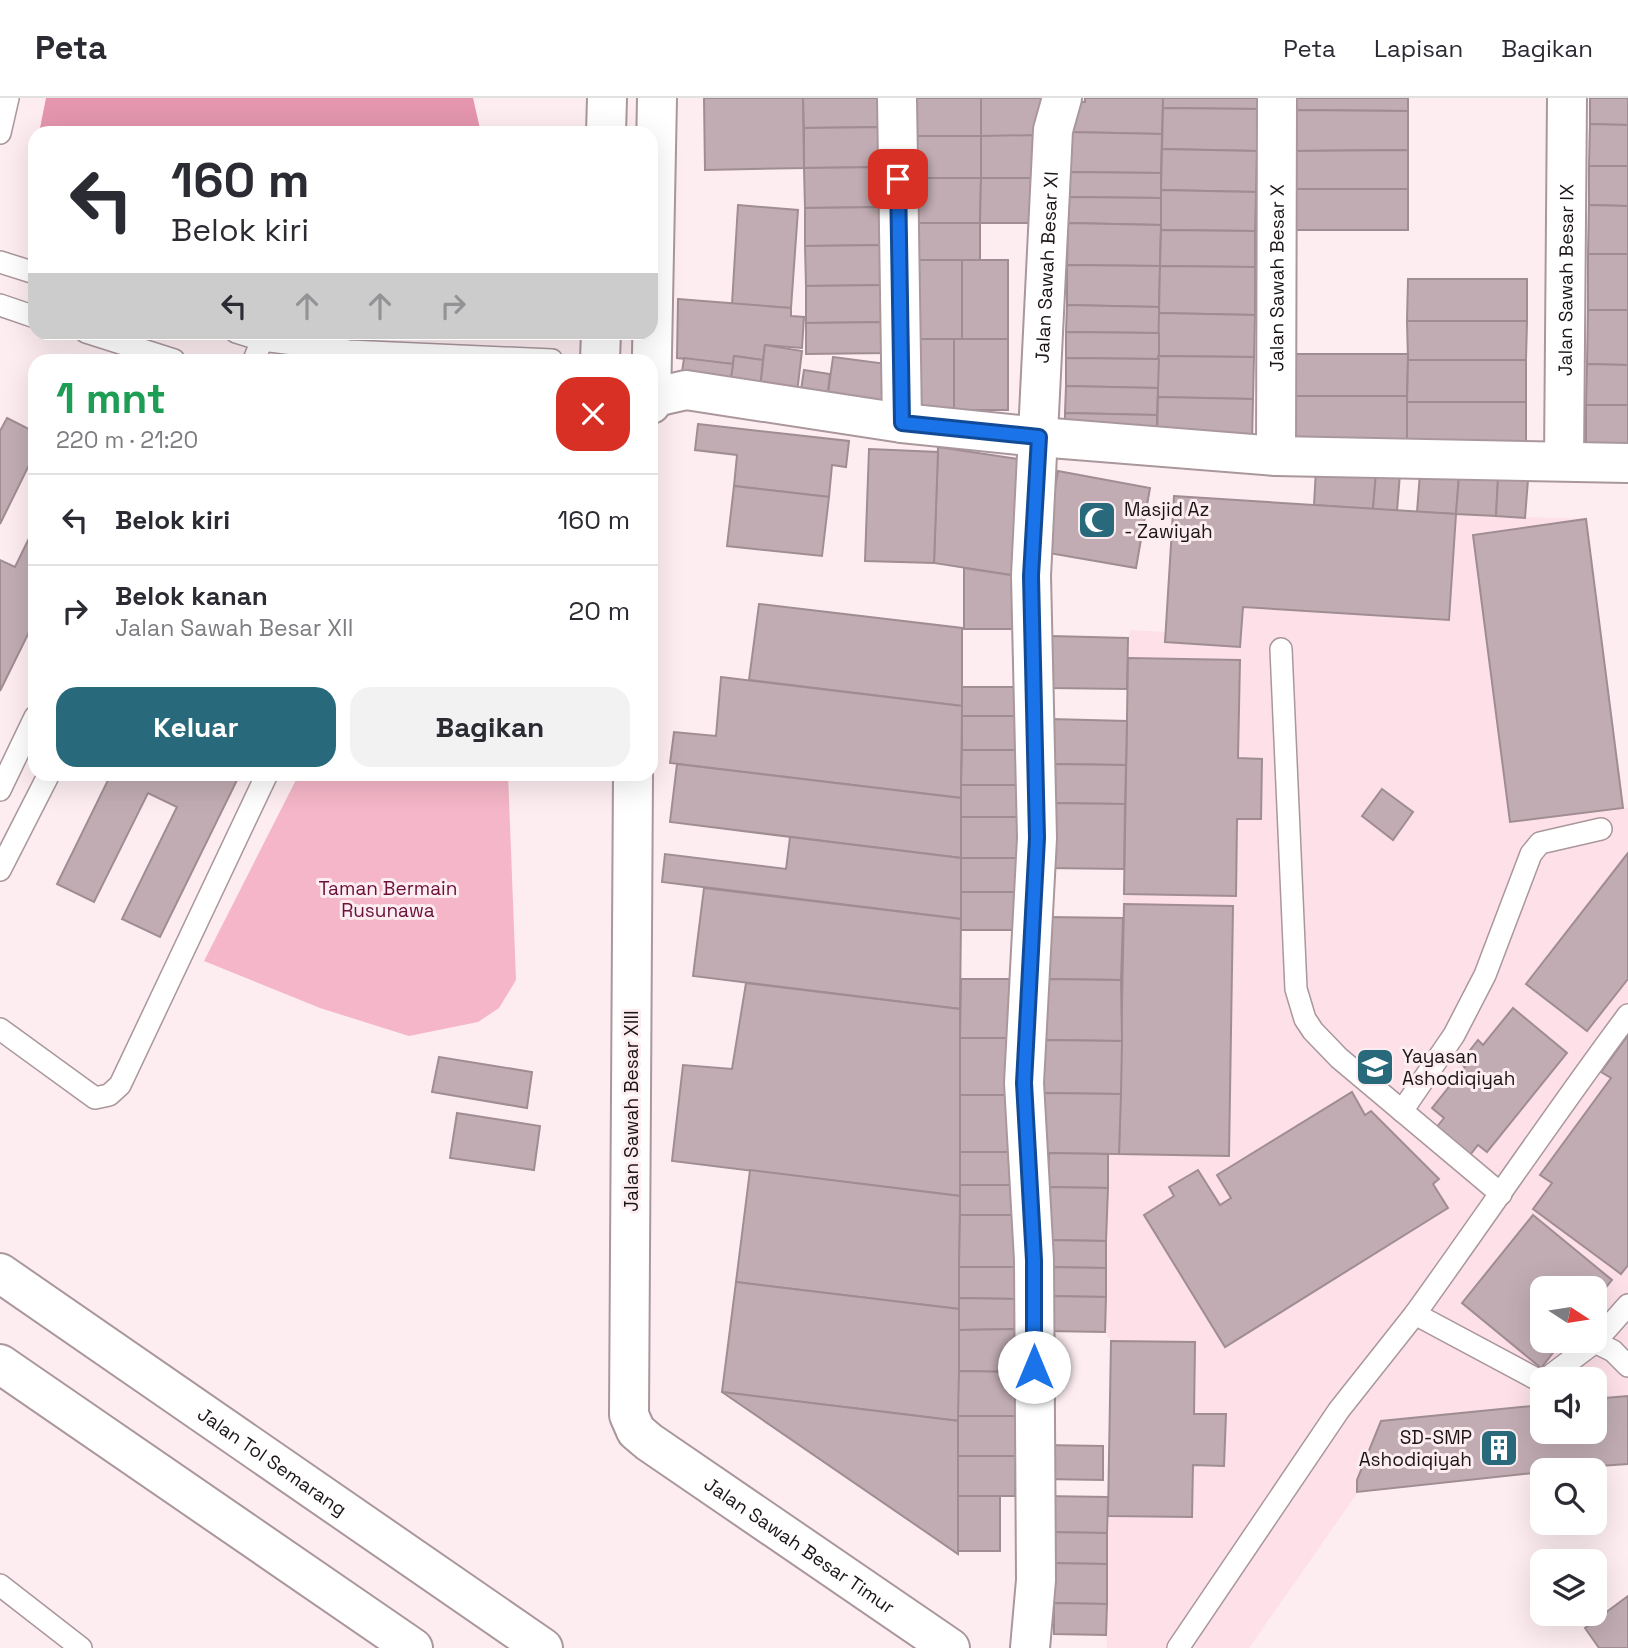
<!DOCTYPE html>
<html lang="id">
<head>
<meta charset="utf-8">
<style>
  body { margin:0; font-family:"Space Grotesk",sans-serif; background:#f2f2f3; color:#2b2b33; height:100vh; display:flex; flex-direction:column; font-size:26px; white-space:nowrap }
  * { box-sizing:border-box; margin:0 }
  p { font-size:23px; color:#7c7c81 }
  .icon { flex:none; width:38px; height:38px; fill:none; stroke:currentColor; stroke-width:2; stroke-linecap:round; stroke-linejoin:round }
  .map { position:relative; flex:1; overflow:hidden }
  .panel { position:absolute; left:28px; top:256px; width:630px; height:427px; display:flex; flex-direction:column; background:#fff; border-radius:21px; box-shadow:0 7px 28px #0002 }
  .panel>* { flex:none }
  .top-card { position:absolute; left:28px; top:28px; width:630px; height:214px; border-radius:21px; box-shadow:0 7px 28px #0002; background:#fff; color:#2b2b33; overflow:hidden }
  .needle { width:46px; rotate:102deg }
  .controls { position:absolute; left:1530px; top:1178px; display:grid; gap:14px }
  .controls a { display:grid; place-items:center; width:77px; height:77px; border-radius:14px; background:#fff; box-shadow:0 7px 28px #0002; font-size:35px }
  .pin { position:absolute; display:grid; place-items:center; width:60px; height:60px; color:#fff; margin:-30px; border-radius:14px; box-shadow:0 4px 10px #0006 }
  .me { position:absolute; width:77px; margin:-38px; rotate:0deg; stroke-linejoin:round; filter:drop-shadow(0 0 5px #0008) }
  .turn { display:flex; align-items:center; gap:24px; height:147px; padding:0 28px; font-size:32px }
  .turn .icon { width:91px; height:91px; stroke-width:2.5 }
  .turn b { display:block; font-size:49px; line-height:60px }
  .lanes { display:flex; align-items:center; height:66px; padding:0 28px; background:#0003; justify-content:center; gap:35px; direction:ltr }
  .lanes .off { opacity:.35 }
  .round { display:grid; place-items:center; flex:none; width:74px; height:74px; border-radius:21px; background:#f2f2f3 }
  .head { display:flex; align-items:center; justify-content:space-between; height:119px; padding:0 28px }
  h1 { font-size:42px; font-weight:700; line-height:52px; color:#1e9e55 }
  .action { display:flex; gap:14px; margin-top:auto; padding:14px 28px }
  .action a { flex:1; height:80px; border-radius:21px; background:#286a7c; color:#fff; font-size:28px; font-weight:700; line-height:80px; text-align:center }
  .action a+a { background:#f2f2f3; color:#2b2b33 }
  ul { padding:0; list-style:none }
  li { display:flex; align-items:center; gap:21px; height:91px; padding:0 28px; border-top:2px solid #e1e1e2 }
  li div { flex:1 }
  li b { display:block; font-size:26px }
  li em { font-style:normal }
  header { display:flex; align-items:center; gap:42px; box-sizing:border-box; height:98px; padding:0 35px; background:#fff; border-bottom:2px solid #e1e1e2 }
  header strong { font-size:33px }
  nav { display:flex; gap:38px; margin-inline-start:auto; font-size:24px }
  .map>svg:first-child { display:block }
</style>
</head>
<body>
<header>
<strong>Peta</strong>
<nav><a>Peta</a><a>Lapisan</a><a>Bagikan</a></nav>
</header>
<div class="map">
<svg width="1628" height="1550" viewBox="0 0 1628 1550">
  <rect width="100%" height="100%" fill="#fdedf1"/>
  <path fill="#fde0e8" fill-rule="evenodd" d="M1174,398L1496,418L1586,421L1623,709L1628,710V1366L1566,1372H1542V1375L1358,1394L1249,1550H1107L1106,1537L1111,1243L1105,1234L1106,1143L1108,1056H1118L1128,540L1131,532L1166,534ZM1542,1190H1594V1242H1542ZM1542,1281H1594V1334H1542Z"/>
  <path fill="#f4b6c8" d="M299,676H508L516,882L499,910L478,924L409,938L320,910L204,863Z"/>
  <path fill="#e396ae" d="M46,0H473L481,35H39Z"/>
  <g fill="#c0acb2" stroke="#a08d93" stroke-width="2">
    <path d="M704,0H803L804,70L705,72Z"/>
    <path d="M803,0H885V29L804,30Z"/>
    <rect x="912" y="0" width="69" height="38"/>
    <rect x="981" y="0" width="61" height="38"/>
    <path d="M1085,0H1163L1162,36L1070,34V4H1085Z"/>
    <path d="M1163,0H1258V11L1163,10Z"/>
    <path d="M1292,0H1408V13L1292,12Z"/>
    <path d="M1590,0H1628V27L1590,26Z"/>
    <path d="M1163,10L1258,11L1257,53L1162,51Z"/>
    <path d="M1292,12L1408,13V52L1292,53Z"/>
    <path d="M1590,26L1628,27V68H1589Z"/>
    <path d="M885,29L886,69L804,70V30Z"/>
    <path d="M1070,34L1162,36L1161,75L1069,74Z"/>
    <path d="M1038,37L1037,80H981V38Z"/>
    <rect x="912" y="38" width="69" height="42"/>
    <path d="M1162,51L1257,53L1256,94L1161,92Z"/>
    <path d="M1408,52V91H1292V53Z"/>
    <path d="M1589,68H1628V108L1589,107Z"/>
    <path d="M886,69V109L805,110L804,70Z"/>
    <path d="M1069,74L1161,75V100L1069,99Z"/>
    <path d="M912,80H981L980,125H912Z"/>
    <path d="M981,80H1037V125H980Z"/>
    <rect x="1292" y="91" width="116" height="41"/>
    <path d="M1161,92L1256,94L1255,133L1161,132Z"/>
    <path d="M1069,99L1161,100V127L1068,125Z"/>
    <path d="M738,107L798,112L791,210L732,206Z"/>
    <path d="M1589,107L1628,108V156H1588Z"/>
    <path d="M886,109V147L805,148V110Z"/>
    <rect x="912" y="125" width="68" height="37"/>
    <path d="M1068,125L1161,127L1160,168L1067,167Z"/>
    <path d="M1161,132L1255,133V169L1160,168Z"/>
    <path d="M886,147L887,187L806,188L805,148Z"/>
    <rect x="1588" y="156" width="40" height="56"/>
    <path d="M912,162H962V241H911Z"/>
    <rect x="962" y="162" width="46" height="79"/>
    <path d="M1067,167L1160,168L1159,209L1067,207Z"/>
    <path d="M1160,168L1255,169V217L1159,215Z"/>
    <path d="M1408,181H1527V223H1407Z"/>
    <path d="M887,187V224L806,225V188Z"/>
    <path d="M678,201L791,210V218L804,219L802,250L765,247L763,262L734,258L733,266L677,260Z"/>
    <path d="M1067,207L1159,209V235L1066,234Z"/>
    <path d="M1588,212H1628V267L1587,266Z"/>
    <path d="M1159,215L1255,217L1254,259L1158,258Z"/>
    <path d="M1407,223H1527L1526,262H1408Z"/>
    <path d="M887,224L888,255L806,256V225Z"/>
    <path d="M1066,234L1159,235V261L1066,260Z"/>
    <rect x="911" y="241" width="43" height="71"/>
    <rect x="954" y="241" width="54" height="71"/>
    <path d="M765,247L802,253L796,303L759,299Z"/>
    <path d="M1292,256H1408L1407,298H1291Z"/>
    <path d="M734,258L763,262L759,299L729,294Z"/>
    <path d="M1158,258L1254,259L1253,301L1158,299Z"/>
    <path d="M833,259L887,266L881,310L827,302Z"/>
    <path d="M684,260L733,266L729,294L680,288Z"/>
    <path d="M1066,260L1159,261L1158,290L1066,288Z"/>
    <path d="M1408,262H1526V304H1407Z"/>
    <path d="M1587,266L1628,267V307H1586Z"/>
    <path d="M804,272L830,276L827,302L800,299Z"/>
    <path d="M1066,288L1158,290L1157,317L1065,315Z"/>
    <rect x="1291" y="298" width="116" height="47"/>
    <path d="M1158,299L1253,301L1252,342L1157,341Z"/>
    <rect x="1407" y="304" width="119" height="41"/>
    <rect x="1586" y="307" width="42" height="43"/>
    <path d="M1065,315L1157,317V341L1065,340Z"/>
    <path d="M7,320L35,334V355L0,426V333Z"/>
    <path d="M698,326L849,343L846,369L832,367L829,399L734,388L737,357L695,352Z"/>
    <path d="M938,349L1025,362L1024,479L934,465Z"/>
    <path d="M869,351L938,354L934,465L865,463Z"/>
    <path d="M1316,371L1376,375L1373,411L1314,407Z"/>
    <path d="M1058,373L1150,390L1136,470L1043,454Z"/>
    <path d="M1376,375L1400,376L1397,413L1373,411Z"/>
    <path d="M1420,375L1459,378L1456,416L1417,414Z"/>
    <path d="M1459,378L1498,380L1496,418L1456,416Z"/>
    <path d="M1498,380L1528,382L1525,420L1496,418Z"/>
    <path d="M734,388L829,399L822,458L727,448Z"/>
    <path d="M1174,398L1456,416L1449,522L1243,509L1240,549L1165,544Z"/>
    <path d="M1586,421L1623,710L1510,724L1473,437Z"/>
    <path d="M35,428V522L0,593V462L15,469Z"/>
    <path d="M964,470L1017,478V531H964Z"/>
    <path d="M759,506L962,530V608L749,582Z"/>
    <path d="M1051,538L1128,540L1127,591L1051,590Z"/>
    <path d="M1128,560L1240,562L1238,660L1262,661L1261,721H1237L1236,798L1124,796Z"/>
    <path d="M721,579L962,608L961,700L670,665L674,634L716,638Z"/>
    <rect x="962" y="589" width="61" height="29"/>
    <rect x="962" y="618" width="61" height="34"/>
    <path d="M1050,621L1127,623L1126,667L1049,666Z"/>
    <path d="M962,652H1023V687H961Z"/>
    <path d="M677,666L961,700V760L670,724Z"/>
    <path d="M1049,666L1126,667L1125,706L1049,705Z"/>
    <path d="M111,676H240L160,839L122,821L177,709L148,695L94,804L57,786Z"/>
    <rect x="961" y="687" width="62" height="32"/>
    <path d="M1382,691L1413,714L1393,742L1362,718Z"/>
    <path d="M1049,705L1125,706L1124,771L1047,770Z"/>
    <rect x="961" y="719" width="62" height="41"/>
    <path d="M790,739L961,760V821L662,784L665,756L786,771Z"/>
    <path d="M1628,755V881L1587,933L1526,886Z"/>
    <rect x="961" y="760" width="62" height="34"/>
    <path d="M704,790L961,821L960,911L693,878Z"/>
    <rect x="961" y="794" width="59" height="38"/>
    <path d="M1124,806L1233,808L1229,1058L1119,1056Z"/>
    <path d="M1047,819L1123,820L1121,882L1045,881Z"/>
    <path d="M961,881H1010V940H960Z"/>
    <path d="M1045,881L1121,882L1122,943L1044,942Z"/>
    <path d="M746,885L960,911V1098L672,1063L683,967L732,971Z"/>
    <path d="M1513,910L1567,955L1487,1054L1478,1047L1470,1057L1436,1030L1444,1020L1432,1010L1465,969L1460,965L1478,942L1483,947Z"/>
    <path d="M1628,937V1167L1621,1176L1533,1111L1552,1085L1540,1077L1611,980L1601,974Z"/>
    <path d="M960,940H1022L1021,997H960Z"/>
    <path d="M1044,942L1122,943L1121,996L1043,995Z"/>
    <path d="M439,959L532,974L527,1010L432,994Z"/>
    <path d="M1352,994L1365,1017L1371,1013L1439,1081L1433,1086L1448,1110L1225,1249L1144,1117L1174,1098L1169,1089L1198,1072L1220,1107L1231,1100L1217,1077Z"/>
    <path d="M1043,995L1121,996L1119,1056L1042,1055Z"/>
    <rect x="960" y="997" width="61" height="57"/>
    <path d="M457,1015L540,1028L534,1072L450,1060Z"/>
    <rect x="960" y="1054" width="61" height="33"/>
    <path d="M1049,1055L1108,1056V1090L1048,1089Z"/>
    <path d="M750,1072L960,1098L959,1211L736,1184Z"/>
    <rect x="960" y="1087" width="57" height="30"/>
    <path d="M1048,1089L1108,1090L1106,1143L1048,1142Z"/>
    <path d="M960,1117H1017V1169H959Z"/>
    <path d="M1533,1117L1612,1182L1594,1204V1190H1542V1242H1563L1541,1270L1462,1205Z"/>
    <path d="M1048,1142L1106,1143V1170L1047,1169Z"/>
    <path d="M959,1169H1017V1201L959,1200Z"/>
    <path d="M1047,1169L1106,1170V1199L1046,1198Z"/>
    <path d="M736,1184L959,1211V1323L722,1294Z"/>
    <path d="M1046,1198L1106,1199L1105,1234L1046,1233Z"/>
    <path d="M959,1200L1017,1201L1016,1231L959,1232Z"/>
    <path d="M1016,1231V1274L959,1273V1232Z"/>
    <path d="M1111,1243L1195,1244L1194,1316H1226L1224,1368L1193,1367L1192,1419L1108,1418Z"/>
    <path d="M959,1273L1016,1274V1318H958Z"/>
    <path d="M722,1294L959,1323L958,1456Z"/>
    <path d="M1628,1298V1366L1542,1372V1374L1357,1394V1382L1381,1323L1542,1307V1334H1594V1301Z"/>
    <rect x="958" y="1318" width="58" height="40"/>
    <path d="M1044,1347L1103,1348V1382L1043,1381Z"/>
    <path d="M958,1358H1016L1015,1398H958Z"/>
    <rect x="958" y="1398" width="42" height="55"/>
    <path d="M1043,1398L1108,1399L1107,1435L1042,1434Z"/>
    <path d="M1042,1434L1107,1435V1466L1042,1465Z"/>
    <path d="M1042,1465L1107,1466V1506L1041,1505Z"/>
    <path d="M1628,1498V1550H1599L1585,1530Z"/>
    <path d="M1054,1505L1107,1506L1106,1537L1054,1536Z"/>
  </g>
  <g fill="none" stroke-linecap="round" stroke-linejoin="round">
    <defs>
      <g id="service">
        <path d="M0,35L8,0"/>
        <path d="M0,164L35,175"/>
        <path d="M0,207L35,219"/>
        <path d="M86,234L174,262"/>
        <path d="M236,234L262,242L349,253L552,262"/>
        <path d="M254,262L262,242"/>
        <path d="M1281,551L1296,891L1305,921L1313,933L1339,960L1501,1096"/>
        <path d="M0,692L35,619"/>
        <path d="M0,772L49,676"/>
        <path d="M0,931L95,1000L109,997L120,987L267,676"/>
        <path d="M1402,1013L1454,937L1485,877L1531,756L1540,745L1601,731"/>
        <path d="M1415,1216C1487,1116 1555,1015 1628,917"/>
        <path d="M1595,1244L1628,1207"/>
        <path d="M1546,1281L1595,1244L1613,1253L1628,1268"/>
        <path d="M0,1487L81,1550"/>
        <path d="M1178,1550L1339,1312L1415,1216L1542,1284"/>
      </g>
      <g id="minor">
        <path d="M897,0L902,325"/>
        <path d="M606,35L607,0"/>
        <path d="M600,262L601,234"/>
        <path d="M651,300L686,292L902,325L1039,339L1276,358L1628,365"/>
        <path d="M651,306L657,0"/>
        <path id="s1" d="M1276,358L1277,0"/>
        <path id="s2" d="M1564,362L1567,0"/>
        <path id="s3" d="M633,676L629,1317L636,1333L649,1344L950,1550"/>
        <path id="s4" d="M1030,1550L1036,1482L1034,1162L1024,985L1037,740L1031,478L1053,32L1062,0"/>
      </g>
      <g id="motorway">
        <path id="s5" d="M0,1175L543,1550"/>
        <path d="M0,1266L413,1550"/>
      </g>
    </defs>
    <use href="#service" stroke="#aa979c" stroke-width="24"/>
    <use href="#minor" stroke="#aa979c" stroke-width="42"/>
    <use href="#motorway" stroke="#aa979c" stroke-width="42"/>
    <use href="#service" stroke="#fff" stroke-width="21"/>
    <use href="#minor" stroke="#fff" stroke-width="38"/>
    <use href="#motorway" stroke="#fff" stroke-width="38"/>
  </g>
  <g fill="none" stroke-linecap="round" stroke-linejoin="round">
    <defs>
      <path id="route" d="M898,81L902,325L1039,339L1031,478L1037,740L1024,985L1034,1162V1269"/>
    </defs>
    <use href="#route" stroke="#114b97" stroke-width="18"/>
    <use href="#route" stroke="#1a73e8" stroke-width="12"/>
  </g>
  <defs>
    <symbol id="mosque-square" viewBox="-11 -11 22 22"><rect x="-9" y="-9" width="18" height="18" rx="4" fill="#286a7c" stroke="#fdedf1"/><path d="M3.5-4.9A6 6 0 1 0 3.5 4.9A5 5 0 1 1 3.5-4.9Z" fill="#fff"/></symbol>
    <symbol id="school-square" viewBox="-11 -11 22 22"><rect x="-9" y="-9" width="18" height="18" rx="4" fill="#286a7c" stroke="#fdedf1"/><path d="M0-5L7-2L0 1L-7-2ZM-4 1L0 2.5L4 1V4Q0 6-4 4Z" fill="#fff"/></symbol>
    <symbol id="building-square" viewBox="-11 -11 22 22"><rect x="-9" y="-9" width="18" height="18" rx="4" fill="#286a7c" stroke="#fdedf1"/><path d="M-4-6H4V6H1V3H-1V6H-4ZM-2.5-4.3h1.7v1.8h-1.7ZM.8-4.3h1.7v1.8H.8ZM-2.5-1h1.7V.8h-1.7ZM.8-1h1.7V.8H.8Z" fill="#fff"/></symbol>
  </defs>
  <g fill-rule="evenodd">
    <use href="#mosque-square" x="1075" y="400" width="44" height="44"/>
    <use href="#school-square" x="1353" y="947" width="44" height="44"/>
    <use href="#building-square" x="1477" y="1328" width="44" height="44"/>
  </g>
  <g text-anchor="middle" dominant-baseline="central" stroke-width="6" stroke-linejoin="round" paint-order="stroke">
    <g font-size="19" fill="#1c1517" stroke="#fdedf1">
      <text stroke="none"><textPath href="#s4" startOffset="1382">Jalan Sawah Besar XI</textPath></text>
      <text stroke="none"><textPath href="#s1" startOffset="178">Jalan Sawah Besar X</textPath></text>
      <text stroke="none"><textPath href="#s2" startOffset="180">Jalan Sawah Besar IX</textPath></text>
      <text transform="translate(631 1013) rotate(-90)">Jalan Sawah Besar XIII</text>
      <text stroke="none"><textPath href="#s5" startOffset="331">Jalan Tol Semarang</textPath></text>
      <text stroke="none"><textPath href="#s3" startOffset="858">Jalan Sawah Besar Timur</textPath></text>
    </g>
    <g font-size="19" fill="#1c1517" stroke="#fdedf1" text-anchor="start">
      <text x="1124" y="411">Masjid Az<tspan x="1124" dy="22">- Zawiyah</tspan></text>
      <text x="1402" y="958">Yayasan<tspan x="1402" dy="22">Ashodiqiyah</tspan></text>
      <text x="1472" y="1339" text-anchor="end">SD-SMP<tspan x="1472" dy="22">Ashodiqiyah</tspan></text>
    </g>
    <g font-size="19" fill="#6a1039" stroke="#fdedf1">
      <text x="388" y="790">Taman Bermain<tspan x="388" dy="22">Rusunawa</tspan></text>
    </g>
  </g>
</svg>
<div class="controls">
<a><svg class="needle" viewBox="-14 -14 28 28"><path d="M0-13l5 13h-10z" fill="#e53935"/><path d="M0 13l5-13h-10z" fill="#7c7c81"/></svg></a>
<a><svg class="icon" aria-label="sound" viewBox="0 0 24 24"><path d="M4 9h4l5-4v14l-5-4H4zM17 9q2 3 0 6"/></svg></a>
<a><svg class="icon" aria-label="search" viewBox="0 0 24 24"><circle cx="10" cy="10" r="6"/><path d="M15 15l6 6"/></svg></a>
<a><svg class="icon" aria-label="layers" viewBox="0 0 24 24"><path d="M12 4l9 5-9 5-9-5zM3 14l9 5 9-5"/></svg></a>
</div>
<div class="pin" style="left:898px;top:81px;background:#d93025"><svg class="icon" aria-label="arrive" viewBox="0 0 24 24"><path d="M6 21V4h12l-3 4 3 4H6"/></svg></div>
<svg class="me" style="left:1034px;top:1269px" viewBox="-20 -20 40 40"><circle r="19" fill="#fff"/><path d="M0-13L10 11 0 6-10 11z" fill="#1a73e8"/></svg>
<div class="top-card">
<div class="turn"><svg class="icon" aria-label="left" viewBox="0 0 24 24"><path d="M17 20v-9H6M10 6l-5 5 5 5"/></svg><div><b>160 m</b>Belok kiri</div></div>
<div class="lanes"><svg class="icon" aria-label="left" viewBox="0 0 24 24"><path d="M17 20v-9H6M10 6l-5 5 5 5"/></svg><svg class="icon off" aria-label="ahead" viewBox="0 0 24 24"><path d="M12 20V5M6 11l6-6 6 6"/></svg><svg class="icon off" aria-label="ahead" viewBox="0 0 24 24"><path d="M12 20V5M6 11l6-6 6 6"/></svg><svg class="icon off" aria-label="right" viewBox="0 0 24 24"><path d="M7 20v-9h11M14 6l5 5-5 5"/></svg></div>
</div>
<section class="panel">
<div class="head"><div><h1>1 mnt</h1><p>220 m · 21:20</p></div><a class="round" style="background:#d93025;color:#fff"><svg class="icon" aria-label="close" viewBox="0 0 24 24"><path d="M6 6l12 12M18 6L6 18"/></svg></a></div>
<ul>
<li><svg class="icon" aria-label="left" viewBox="0 0 24 24"><path d="M17 20v-9H6M10 6l-5 5 5 5"/></svg><div><b>Belok kiri</b></div><em>160 m</em></li>
<li><svg class="icon" aria-label="right" viewBox="0 0 24 24"><path d="M7 20v-9h11M14 6l5 5-5 5"/></svg><div><b>Belok kanan</b><p>Jalan Sawah Besar XII</p></div><em>20 m</em></li>
</ul>
<div class="action"><a>Keluar</a><a>Bagikan</a></div>
</section>
</div>
</body>
</html>
